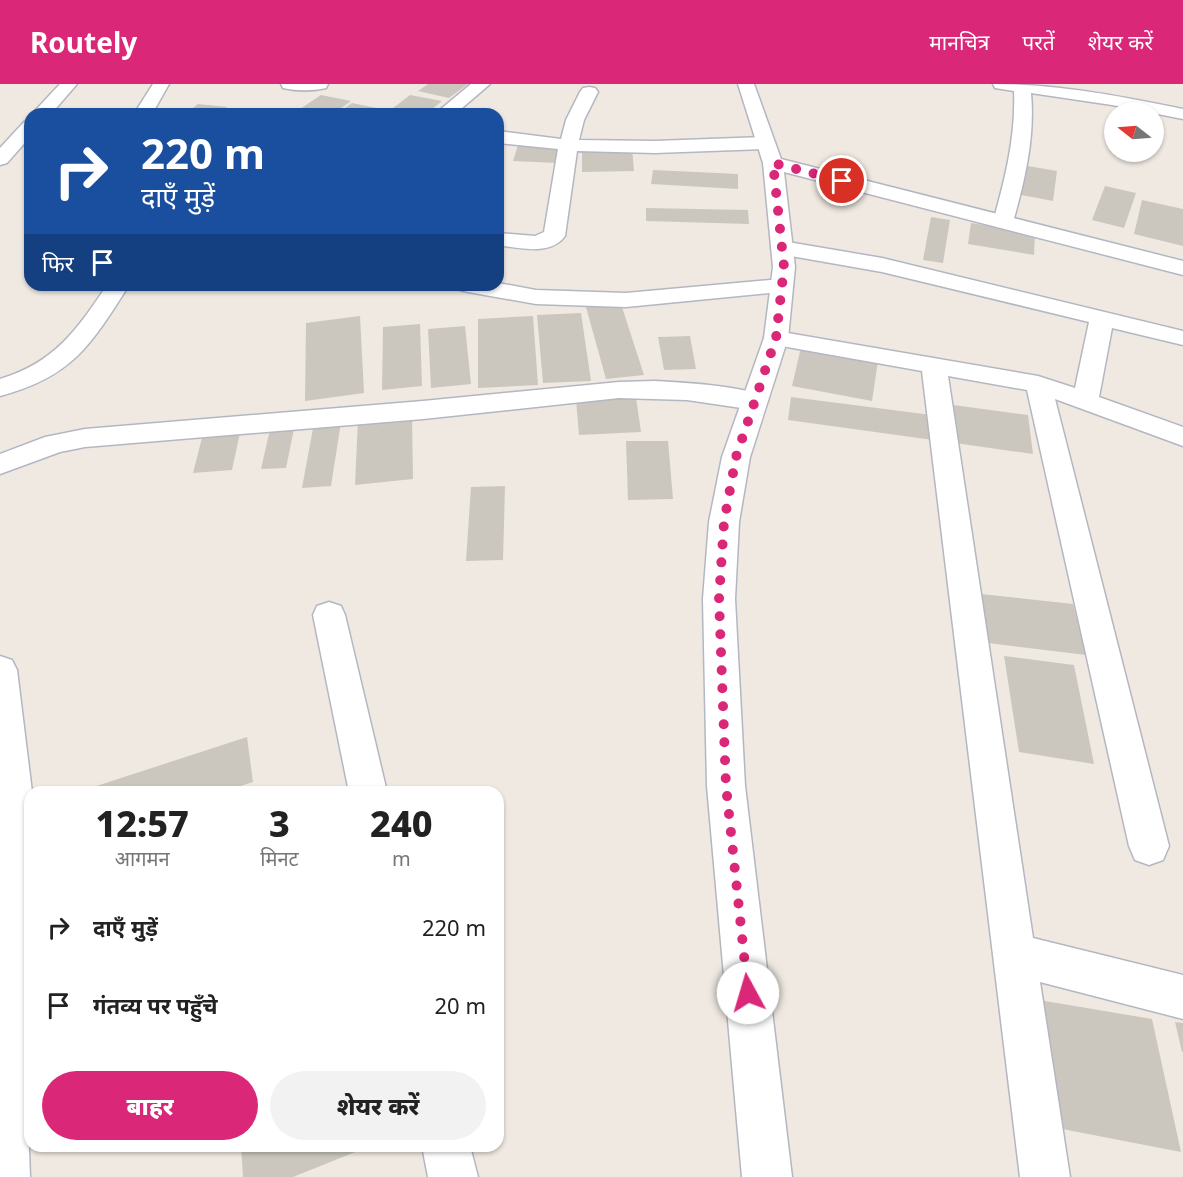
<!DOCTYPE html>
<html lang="hi">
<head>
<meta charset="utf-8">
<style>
  body { margin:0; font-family:"Noto Sans","Noto Sans Devanagari",sans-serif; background:#f2f2f2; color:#222; height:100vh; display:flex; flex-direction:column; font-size:22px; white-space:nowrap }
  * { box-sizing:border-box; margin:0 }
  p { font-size:20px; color:#767676 }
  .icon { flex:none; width:33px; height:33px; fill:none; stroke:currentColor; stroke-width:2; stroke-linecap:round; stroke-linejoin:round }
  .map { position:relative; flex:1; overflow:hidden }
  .sheet { position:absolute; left:24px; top:702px; width:480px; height:366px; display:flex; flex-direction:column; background:#fff; border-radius:18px; box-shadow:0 2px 4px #0004 }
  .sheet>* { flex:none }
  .hud { position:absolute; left:24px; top:24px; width:480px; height:183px; border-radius:18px; box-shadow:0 2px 4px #0004; background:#1a4fa0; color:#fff; overflow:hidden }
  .needle { width:39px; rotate:287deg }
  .fabs { position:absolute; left:1104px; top:18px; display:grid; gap:12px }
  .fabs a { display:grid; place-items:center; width:60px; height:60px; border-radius:50%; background:#fff; box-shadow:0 2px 4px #0004; font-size:30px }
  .pin { position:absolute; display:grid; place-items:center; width:51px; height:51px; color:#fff; margin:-26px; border:3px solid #fff; border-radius:50%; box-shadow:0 2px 6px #0007 }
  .me { position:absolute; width:66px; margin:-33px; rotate:354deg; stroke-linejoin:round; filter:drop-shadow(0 0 4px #0008) }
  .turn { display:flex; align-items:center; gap:21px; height:126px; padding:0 18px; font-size:27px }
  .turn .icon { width:78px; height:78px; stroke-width:2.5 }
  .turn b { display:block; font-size:42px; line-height:51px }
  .then { display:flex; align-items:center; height:57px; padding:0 18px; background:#0003; gap:12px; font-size:22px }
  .eta { display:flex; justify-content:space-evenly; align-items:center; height:102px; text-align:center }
  .eta b { font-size:36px; font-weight:800; line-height:42px }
  .action { display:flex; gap:12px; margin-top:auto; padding:12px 18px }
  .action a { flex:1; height:69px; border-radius:36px; background:#db2777; color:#fff; font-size:24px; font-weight:800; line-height:69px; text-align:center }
  .action a+a { background:#f2f2f2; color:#222 }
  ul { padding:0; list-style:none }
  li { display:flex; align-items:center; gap:18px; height:78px; padding:0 18px }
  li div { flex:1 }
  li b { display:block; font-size:22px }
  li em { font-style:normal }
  header { display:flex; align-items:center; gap:36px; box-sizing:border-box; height:84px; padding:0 30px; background:#db2777; color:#fff }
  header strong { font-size:28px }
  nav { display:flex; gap:33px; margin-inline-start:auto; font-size:21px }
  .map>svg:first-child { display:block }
</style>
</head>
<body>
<header>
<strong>Routely</strong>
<nav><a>मानचित्र</a><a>परतें</a><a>शेयर करें</a></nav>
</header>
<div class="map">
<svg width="1183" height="1093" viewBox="0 0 1183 1093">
  <rect width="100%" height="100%" fill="#efe9e1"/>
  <g fill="#cbc7bf">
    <path d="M428,0H468L449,14L418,7Z"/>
    <path d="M321,11L351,17L333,30L300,25Z"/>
    <path d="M410,11L442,17L426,30L388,28Z"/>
    <path d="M352,19L381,25L375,30H337Z"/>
    <path d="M198,20L227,23L219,30H186Z"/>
    <path d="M276,25L298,29L297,30H268Z"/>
    <path d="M518,61L561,63L557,79L513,77Z"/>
    <path d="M632,64L634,87L582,88V65Z"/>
    <path d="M1022,81L1057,87L1053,117L1016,110Z"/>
    <path d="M653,86L738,90V105L651,100Z"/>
    <path d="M1105,102L1136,109L1124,144L1092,136Z"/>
    <path d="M1142,116L1183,125V162L1134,150Z"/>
    <path d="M646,124L748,126L749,140L646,137Z"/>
    <path d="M931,133L950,136L943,179L923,176Z"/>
    <path d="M971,139L1035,149L1034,171L968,160Z"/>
    <path d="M621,220L644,291L606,295L586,223Z"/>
    <path d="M581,229L591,297L543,299L537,231Z"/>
    <path d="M360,232L364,309L305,317L306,239Z"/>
    <path d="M533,232L538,301L478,304V235Z"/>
    <path d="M420,240L422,302L382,306L383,243Z"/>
    <path d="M465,242L471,300L431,304L428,245Z"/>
    <path d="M690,252L696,285L664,286L658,253Z"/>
    <path d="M801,263L878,277L872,317L792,302Z"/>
    <path d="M636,313L641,348L579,351L576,316Z"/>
    <path d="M791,313L932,331L933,356L788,336Z"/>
    <path d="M946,320L1028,331L1033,370L948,358Z"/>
    <path d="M412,330L413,395L355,401L358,335Z"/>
    <path d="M341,338L331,402L302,404L314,339Z"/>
    <path d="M295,340L286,384L261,385L271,341Z"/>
    <path d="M241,344L232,386L193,389L204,346Z"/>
    <path d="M626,357H668L673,415L628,416Z"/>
    <path d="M505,402L503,476L466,477L471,403Z"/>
    <path d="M972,509L1073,520L1086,571L980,558Z"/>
    <path d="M1004,572L1074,581L1094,680L1019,668Z"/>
    <path d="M247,653L253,698L222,708H78Z"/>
    <path d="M1039,916L1152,935L1181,1068L1057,1044Z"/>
    <path d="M1175,938L1183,939V968H1182Z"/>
    <path d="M241,1062H370L293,1093H243Z"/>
  </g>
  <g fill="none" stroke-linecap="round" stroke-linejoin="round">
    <defs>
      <g id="street">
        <path d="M60,0H77L51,30H32Z"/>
        <path d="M153,0H169L152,30H134Z"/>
        <path d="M281,0H328L326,4C313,7 296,7 283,4Z"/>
        <path d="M471,0H490L455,30H435Z"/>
        <path d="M993,0C1057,0 1120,12 1183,25V35L1112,21L1031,9C1035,53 1025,96 1013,138L1010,142L1003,144L996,142L993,138C1005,95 1016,52 1014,7L995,4Z"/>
        <path d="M589,3L595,4L598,8L584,36L579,56L655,57L766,53L773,55L775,59L773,63L766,65L655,69L577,67L565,152C551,172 518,164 498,161V149L535,152L544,148L558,65L498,59V47L561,55L566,36L580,8L583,4Z"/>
        <path d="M30,37V53L7,79L0,81V64L24,38Z"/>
        <path d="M782,157L882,174L1183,247V261L1112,244L1099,313L1183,343V362L1055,315L1169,762L1163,776L1149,781L1135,776L1129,762L1027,306L948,292L1033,854L1183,891V935L1040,898L1070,1093H1020L922,287L776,261L767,259L764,254L767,249L776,247L1038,292L1075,304L1089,238L882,188L774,169L771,164L774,159Z"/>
        <path d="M782,195L790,197L793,202L790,207L626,223L536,220L468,208L460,206L457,201L498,199L536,206L626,209Z"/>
        <path d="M107,201H129C91,261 72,293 0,312V295C54,279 77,246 107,201Z"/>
        <path d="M654,297C690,299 729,301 764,311L768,317L764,323L755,326L687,316L619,314L423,335L85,363L60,368L0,390V370L45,353L85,345L423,317L619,298Z"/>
        <path d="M329,518L341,522L345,531L387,708H349L313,531L317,522Z"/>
        <path d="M0,572L12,576L17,586L32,708H30V994L28,1039L30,1093H0Z"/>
        <path d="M422,1062H470L478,1093H428Z"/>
      </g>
      <path id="secondary" d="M738,0H754L781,75L1183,177V191L784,88L795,183L788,254L750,373L739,438L735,515L745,702L792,1093H742L707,702L703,515L709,438L722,373L764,254L773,183L763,79Z"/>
    </defs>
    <use href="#street" stroke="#b4b7c1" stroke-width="3"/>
    <use href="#secondary" stroke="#b4b7c1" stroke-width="3"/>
    <use href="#street" fill="#fff" fill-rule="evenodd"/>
    <use href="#secondary" fill="#fff" fill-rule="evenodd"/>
  </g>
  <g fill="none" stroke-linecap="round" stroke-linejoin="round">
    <path stroke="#db2777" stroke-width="10" stroke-dasharray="0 18" d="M748,909L726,702L719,515L724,438L736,373L776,254L784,183L773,79L842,97"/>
  </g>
</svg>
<div class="fabs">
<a><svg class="needle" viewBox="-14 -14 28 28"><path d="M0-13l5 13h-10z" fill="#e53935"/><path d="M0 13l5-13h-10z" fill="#767676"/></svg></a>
</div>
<div class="pin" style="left:842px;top:97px;background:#d93025"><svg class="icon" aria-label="arrive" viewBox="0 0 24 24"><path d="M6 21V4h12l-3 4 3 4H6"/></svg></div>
<svg class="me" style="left:748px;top:909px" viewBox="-20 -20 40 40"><circle r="19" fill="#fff"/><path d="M0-13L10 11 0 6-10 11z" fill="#db2777"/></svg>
<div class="hud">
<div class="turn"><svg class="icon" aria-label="right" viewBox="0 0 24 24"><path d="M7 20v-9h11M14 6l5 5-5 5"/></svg><div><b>220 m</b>दाएँ मुड़ें</div></div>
<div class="then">फिर<svg class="icon" aria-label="arrive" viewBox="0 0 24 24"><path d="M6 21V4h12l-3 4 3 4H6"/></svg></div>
</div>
<section class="sheet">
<div class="eta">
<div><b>12:57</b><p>आगमन</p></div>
<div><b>3</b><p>मिनट</p></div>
<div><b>240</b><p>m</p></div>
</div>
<ul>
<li><svg class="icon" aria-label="right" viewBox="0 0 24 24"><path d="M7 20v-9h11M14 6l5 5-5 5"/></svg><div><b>दाएँ मुड़ें</b></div><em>220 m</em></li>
<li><svg class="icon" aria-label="arrive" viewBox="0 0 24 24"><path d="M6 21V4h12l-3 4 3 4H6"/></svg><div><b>गंतव्य पर पहुँचे</b></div><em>20 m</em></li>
</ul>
<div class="action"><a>बाहर</a><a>शेयर करें</a></div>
</section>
</div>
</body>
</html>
